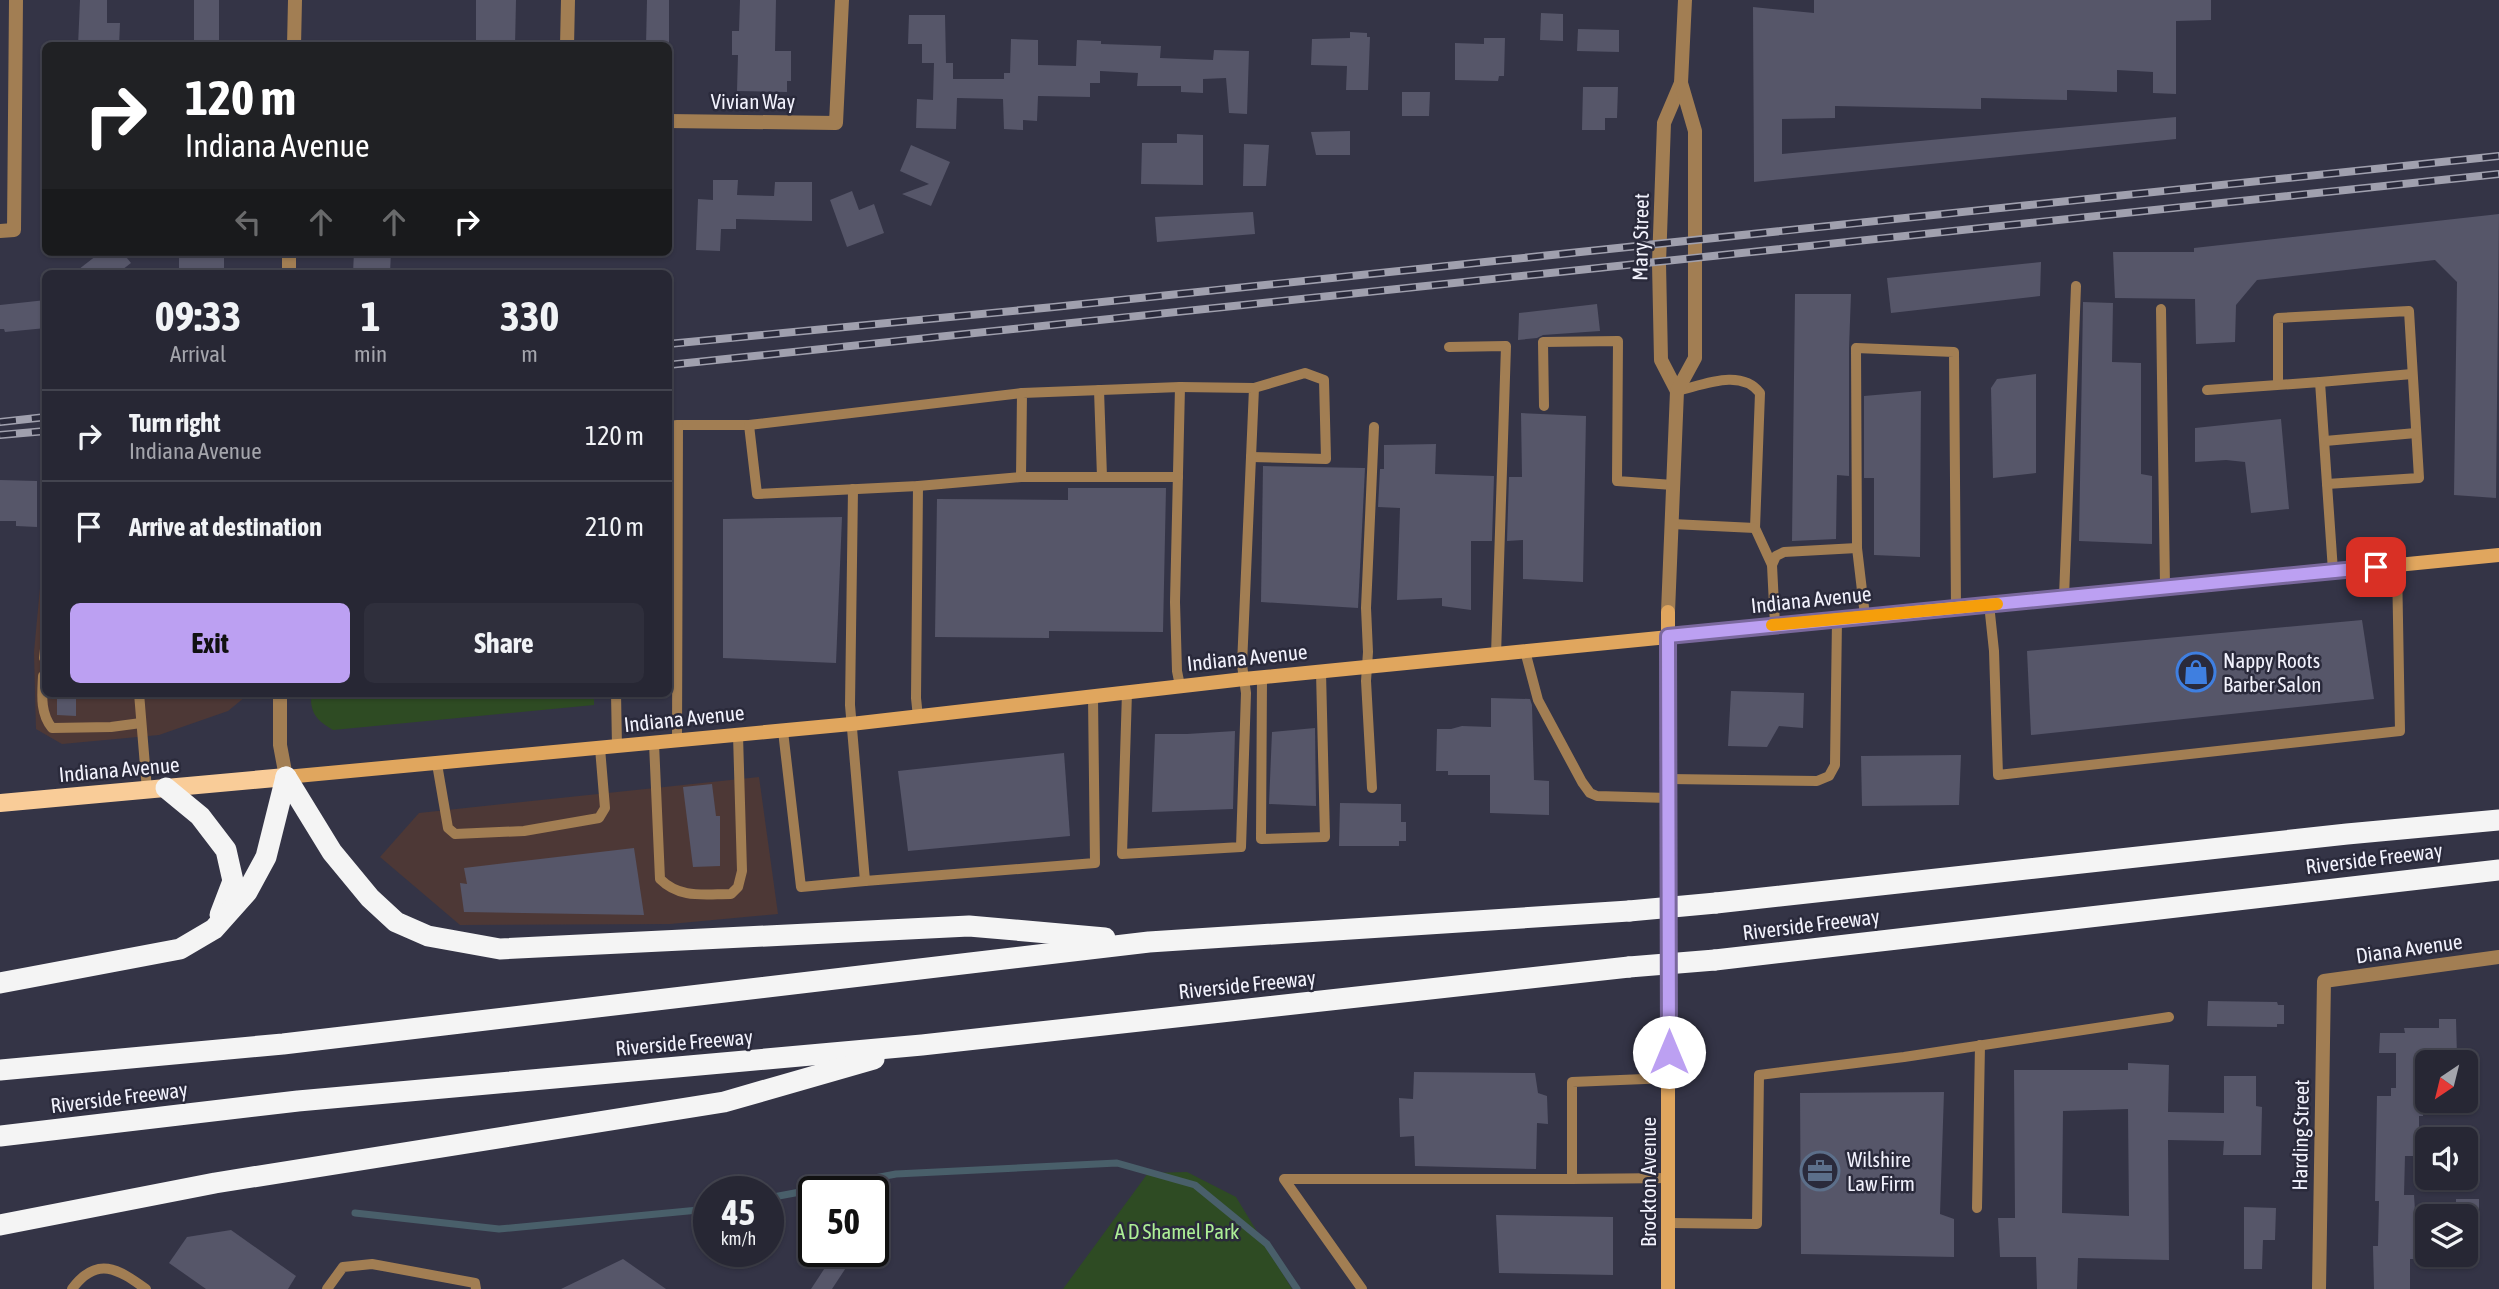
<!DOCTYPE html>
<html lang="en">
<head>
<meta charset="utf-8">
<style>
  body { margin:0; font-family:"Asap Condensed",sans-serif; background:#2f2f3c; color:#f1f3f6; height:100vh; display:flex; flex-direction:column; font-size:26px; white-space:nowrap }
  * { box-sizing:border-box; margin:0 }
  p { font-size:23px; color:#a4a5ac }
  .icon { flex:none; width:38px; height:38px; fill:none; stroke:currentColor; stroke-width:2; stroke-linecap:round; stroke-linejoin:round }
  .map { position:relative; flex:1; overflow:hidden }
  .details { position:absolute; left:42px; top:270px; width:630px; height:427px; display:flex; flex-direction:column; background:#272734; border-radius:10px; box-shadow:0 2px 5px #0004,0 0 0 2px #43444f }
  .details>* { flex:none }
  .hud { position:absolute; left:42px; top:42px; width:630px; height:214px; border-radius:10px; box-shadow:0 2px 5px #0004,0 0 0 2px #43444f; background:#202124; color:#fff; overflow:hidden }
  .needle { width:46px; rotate:215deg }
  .fabs { position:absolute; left:2415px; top:1050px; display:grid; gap:14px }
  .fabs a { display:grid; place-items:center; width:63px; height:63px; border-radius:10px; background:#272734; box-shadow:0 2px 5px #0004,0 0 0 2px #43444f; font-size:35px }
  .speed { position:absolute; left:693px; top:1176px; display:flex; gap:14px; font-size:35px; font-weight:700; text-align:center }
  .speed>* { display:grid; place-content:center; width:91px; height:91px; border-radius:50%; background:#272734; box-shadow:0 2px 5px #0004,0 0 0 2px #43444f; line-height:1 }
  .speed small { font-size:18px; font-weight:400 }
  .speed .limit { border:4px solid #111; border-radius:10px; background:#fff; color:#111 }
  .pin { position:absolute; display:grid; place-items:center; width:60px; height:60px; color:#fff; margin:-30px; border-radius:14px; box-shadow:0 4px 10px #0006 }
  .me { position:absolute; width:77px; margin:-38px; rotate:0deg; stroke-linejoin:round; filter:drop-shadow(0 0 5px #0008) }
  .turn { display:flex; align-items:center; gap:24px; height:147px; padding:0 28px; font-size:32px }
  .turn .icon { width:91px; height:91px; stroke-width:2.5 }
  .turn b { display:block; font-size:49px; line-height:60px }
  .lanes { display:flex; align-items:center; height:66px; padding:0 28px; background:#0003; justify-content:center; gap:35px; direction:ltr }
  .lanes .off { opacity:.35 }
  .eta { display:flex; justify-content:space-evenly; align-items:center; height:119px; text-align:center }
  .eta b { font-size:42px; font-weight:700; line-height:49px }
  .primary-button { display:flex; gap:14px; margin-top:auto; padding:14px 28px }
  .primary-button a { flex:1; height:80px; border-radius:10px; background:#bca0f2; color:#111; font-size:28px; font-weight:700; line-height:80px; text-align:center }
  .primary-button a+a { background:#2f2f3c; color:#f1f3f6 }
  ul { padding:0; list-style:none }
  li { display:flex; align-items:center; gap:21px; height:91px; padding:0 28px; border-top:2px solid #43444f }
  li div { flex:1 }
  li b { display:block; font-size:26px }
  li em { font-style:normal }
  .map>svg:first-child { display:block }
</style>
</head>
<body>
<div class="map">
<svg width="2499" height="1289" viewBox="0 0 2499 1289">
  <rect width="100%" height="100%" fill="#343446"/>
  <g fill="#4d3836">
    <path d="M45,534L46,693H245V697L228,711L159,735L62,744L36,729L34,652Z"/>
    <path d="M759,777L778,914L670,924L460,925L380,857L419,813Z"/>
  </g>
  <g fill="#2e4b23">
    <path d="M311,693H594V705L333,730C316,720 310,713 311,693Z"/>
    <path d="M1187,1172L1236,1197L1292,1289H1063L1148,1173Z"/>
  </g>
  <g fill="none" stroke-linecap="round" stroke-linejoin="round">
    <g stroke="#495f6a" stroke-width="7">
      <path d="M768,1198L896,1174L1117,1163L1195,1185L1267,1244L1297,1289"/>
      <path d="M355,1213L499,1229L709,1209"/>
    </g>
  </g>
  <g fill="#565669" fill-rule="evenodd">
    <path d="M80,0H107V23H120L119,46H78Z"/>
    <rect x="194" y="0" width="25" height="46"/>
    <path d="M476,0H516L515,46H476Z"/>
    <path d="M647,0H669V46H646Z"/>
    <path d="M740,0H776L775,51H791V81H787V92L737,91L738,55H732V31H739Z"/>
    <path d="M1814,0H2211V20L2176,21V94L2153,93V72L2117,70V92L2067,90V100L1981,98V109L1835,106V118L1782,119V154L2176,117V139L1754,182L1753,7L1814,13Z"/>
    <path d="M1541,13L1563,14V41L1540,40Z"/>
    <path d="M909,15H945L946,63H939H953V79H1004V73H1010L1011,39L1038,40V65L1076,66L1077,40L1101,41V44L1161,46L1160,58L1213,60L1214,50L1249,51L1247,114L1229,113L1226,78L1203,79V93L1181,92V86H1137L1138,73L1100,71V83H1090V97L1038,96L1037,121L1023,120V130L1004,129L1003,99L957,98L956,129L916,128L917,99L933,100L934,63H922V44H908Z"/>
    <path d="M1578,29L1619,30V52L1577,51Z"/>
    <path d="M1350,32L1367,33V37H1370L1368,90H1346L1347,66L1311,65L1312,39L1350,38Z"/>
    <path d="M1484,38H1505L1504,76H1499L1498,81L1455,80V43L1484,44Z"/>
    <path d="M1583,87H1618L1617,118H1605V130H1582Z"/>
    <path d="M1402,92H1430L1429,116H1402Z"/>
    <path d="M1350,131V155H1316L1311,132Z"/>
    <path d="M1177,134L1203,135V185L1141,184L1142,143H1177Z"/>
    <path d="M1244,144L1269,145L1266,186H1243Z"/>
    <path d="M911,145L950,162L931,206L902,194L929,184L900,171Z"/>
    <path d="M713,180H738L737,195L774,196L775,182H812V221L736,219V229H721L720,251L696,250L698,199L713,200Z"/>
    <path d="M852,191L859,210L874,204L884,233L847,247L830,200Z"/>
    <path d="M1253,212L1255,234L1157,242L1155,217Z"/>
    <path d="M2499,214L2496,498L2454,495L2457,282L2435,260L2257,280L2236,305L2235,342L2196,344L2195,299L2115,298L2113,252H2194V248Z"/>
    <path d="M101,252H122L131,263L118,273H74Z"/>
    <rect x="179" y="252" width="45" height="21"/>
    <path d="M354,252H391L390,273H353Z"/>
    <path d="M2041,262L2040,296L1891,313L1887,278Z"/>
    <path d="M1795,294H1851L1849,348V476L1837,475L1836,539L1792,541Z"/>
    <path d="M46,300V328L5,332L4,329H0V305Z"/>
    <path d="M2083,302L2113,303L2112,362L2141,363V474L2152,476V544L2079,541Z"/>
    <path d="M1597,304L1600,331L1543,335L1537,338L1518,340L1519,313Z"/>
    <path d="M2036,374V473L1993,478L1991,388L1997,379Z"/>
    <path d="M1921,391L1920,557L1874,555V478H1864V396Z"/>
    <path d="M1521,413L1586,416L1583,582L1523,579V540L1507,541L1509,477H1522Z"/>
    <path d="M2281,419L2289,509L2251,513L2245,462L2226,460L2195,462V428Z"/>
    <path d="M1436,444L1435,474L1494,476L1492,541H1471V610L1442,606V598L1397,600L1400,508L1378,507L1380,469H1384V445Z"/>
    <path d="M1263,466L1365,468L1358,608L1261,602Z"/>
    <path d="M0,480L37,481V527L16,526V521H0Z"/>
    <path d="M1068,488H1166L1163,632L1049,631V638L935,637L937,499L1068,500Z"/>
    <path d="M842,517L836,663L723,658V519Z"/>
    <path d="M2362,620L2374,699L2031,735L2027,651Z"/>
    <path d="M1731,691L1804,693L1803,728L1779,726L1767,747L1728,746Z"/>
    <path d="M57,693H76V716L57,715Z"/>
    <path d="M1491,698L1530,699L1532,705L1534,780L1549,781V815L1490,813V775H1448V771H1436L1437,729H1451L1462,726L1491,727Z"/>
    <path d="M1315,728L1316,806L1269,804L1272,732Z"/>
    <path d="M1235,731L1233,809L1152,812L1155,734H1187Z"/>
    <path d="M1064,753L1070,836L908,851L898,771Z"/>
    <path d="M1961,755L1959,805L1862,806L1861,756Z"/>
    <path d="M712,784L716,816H720V866L693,867L683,787Z"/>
    <path d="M1340,803L1401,804V822H1406V841H1399V846H1339Z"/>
    <path d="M634,848L644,915L464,912L460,883L467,884L464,868Z"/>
    <path d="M2208,1001L2277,1002L2278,1005H2284V1024H2277V1027L2207,1026Z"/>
    <path d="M2439,1019H2456L2457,1057L2424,1058L2423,1116H2419V1156H2405L2404,1195H2414L2416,1227H2427V1259H2410V1289H2374L2373,1246H2378L2379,1201H2375L2377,1096H2391V1088H2396V1053H2379L2380,1033H2405L2404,1028H2439Z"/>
    <path d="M2128,1063L2169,1065L2168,1112L2224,1113V1076H2256V1106L2262,1107L2261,1155H2223L2224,1141L2168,1140L2169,1260L2078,1258L2077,1289H2037L2036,1257H2000L1998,1218H2015L2014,1070H2128ZM2128,1109L2129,1216L2062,1213L2063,1111Z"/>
    <path d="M1414,1072L1535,1073L1538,1093L1547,1096L1548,1124L1537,1123L1536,1169L1415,1166L1414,1136L1400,1137L1399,1098L1413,1099Z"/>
    <path d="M1944,1092L1940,1214L1954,1219V1257L1801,1254L1800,1093Z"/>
    <rect x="2456" y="1199" width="23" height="17"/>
    <path d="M2244,1207L2276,1208L2275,1240H2263L2262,1269H2244Z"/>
    <path d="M1496,1215L1613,1217V1275L1499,1273Z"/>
    <path d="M231,1230L296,1276L288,1289H206L169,1263L187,1237Z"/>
    <path d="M836,1251H857L832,1289H811Z"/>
    <path d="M623,1259L666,1289H561Z"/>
  </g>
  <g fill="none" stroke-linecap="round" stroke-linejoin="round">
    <g stroke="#a27e53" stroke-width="10">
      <path d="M2161,309L2165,587"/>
      <path d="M1449,347L1506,346L1496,655"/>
      <path d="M2320,382L2412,374"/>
      <path d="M2278,384V318L2409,311L2419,478L2327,484"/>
      <path d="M1099,390L1102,477"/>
      <path d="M2207,390L2320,382L2333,571"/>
      <path d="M1677,391C1703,385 1741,368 1760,393L1755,528L1772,565"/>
      <path d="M1544,406L1543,342L1618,341L1617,481L1673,485"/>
      <path d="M678,425H749L757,494L918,486L1021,477L1022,393L1180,387L1175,602L1177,671L1180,686"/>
      <path d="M749,425L1022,393"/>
      <path d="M668,426L678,425L677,741"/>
      <path d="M2325,441L2416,433"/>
      <path d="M1251,457L1326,459L1324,380L1305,373L1254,388"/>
      <path d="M1021,477H1178"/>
      <path d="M918,486L916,698L918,717"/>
      <path d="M853,489L850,705L865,881L1095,863L1093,697"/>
      <path d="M1672,524L1755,528"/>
      <path d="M2064,597L2076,286"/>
      <path d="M1989,604L1994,651L1998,775L2400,731L2397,565"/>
      <path d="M1865,616L1857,548L1856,348L1954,352L1956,607"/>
      <path d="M1775,625L1772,565L1776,556L1784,552L1857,548"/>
      <path d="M1525,651L1538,700L1582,782L1590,793L1597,796L1669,798"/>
      <path d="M44,658L46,640"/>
      <path d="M43,676C42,695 40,713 52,728L111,727L141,723"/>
      <path d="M1262,678L1261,839L1325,837L1321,672"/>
      <path d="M1127,692L1122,854L1241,847L1246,693L1242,665L1254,388L1180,387"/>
      <path d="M139,693L147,790"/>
      <path d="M616,693L617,747"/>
      <path d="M783,731L801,887L865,881"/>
      <path d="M654,743L660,879C680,899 704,894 731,894L738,887L742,871L738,735"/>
      <path d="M437,764L448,828L455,834L524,831L599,818L605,808L600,748"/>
      <path d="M1669,779L1817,781L1829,776L1835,765L1837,619"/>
      <path d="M1372,788L1366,681L1368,652L1366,608L1374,427"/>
      <path d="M1669,1178L1572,1179V1082L1669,1078"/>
      <path d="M1977,1208L1980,1045"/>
      <path d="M1669,1223L1757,1224L1759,1075L1904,1057L2169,1017"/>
      <path d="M72,1289C97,1255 118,1269 146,1289"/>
      <path d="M327,1289L343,1267L372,1264L475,1283L476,1289"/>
      <path d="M1362,1289L1284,1179H1572"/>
    </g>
    <g stroke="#a27e53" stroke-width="14">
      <path d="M294,46L295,0"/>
      <path d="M567,46L568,0"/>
      <path d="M668,121L836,123L842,0"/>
      <path d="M0,231L14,230L16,0"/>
      <path d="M289,273V252"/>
      <path d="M280,693V745L286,777"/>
      <path d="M2319,1289L2324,981L2499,957"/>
    </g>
    <g stroke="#a27e53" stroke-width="14">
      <path d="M1677,391L1661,360L1659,263L1664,123L1681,83"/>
      <path d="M1668,612L1677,391L1695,358V131L1681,83L1685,0"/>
    </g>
    <g stroke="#e0a65e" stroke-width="14">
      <path d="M1668,612V1289"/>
      <path d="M286,777L851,724L1244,679L2499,555"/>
    </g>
    <path stroke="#f9cc98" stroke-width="18" d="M0,803L286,777"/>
    <g stroke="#f4f4f4" stroke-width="21">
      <path d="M286,777L332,852L370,898L396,922L428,936L500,949L969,926L1105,938"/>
      <path d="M166,788L200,816L226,850L233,881L220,915"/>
      <path d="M1716,903L2347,834L2499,820"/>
      <path d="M1715,960L2499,870"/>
      <path d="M0,983L180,949L214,929L247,892L266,857L286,777"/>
      <path d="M0,1070L283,1044L1149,942L1629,911"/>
      <path d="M0,1136L298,1101L922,1045L1629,967"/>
      <path d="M0,1225L215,1183L724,1102L874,1059"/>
    </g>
    <defs>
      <g id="rail">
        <path d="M668,344L1054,307L2499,156"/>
        <path d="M668,365L2499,174"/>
        <path d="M0,422L46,417"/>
        <path d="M0,435L46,431"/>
      </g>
    </defs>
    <use href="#rail" stroke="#a0a0ae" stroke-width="8"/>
    <use href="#rail" stroke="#2a2a3b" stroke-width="5" stroke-dasharray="16" stroke-linecap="butt"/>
    <g stroke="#f4f4f4" stroke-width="21">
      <path d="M1629,911L1716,903"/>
      <path d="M1629,967L1715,960"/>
    </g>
  </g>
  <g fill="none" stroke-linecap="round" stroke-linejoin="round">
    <defs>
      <path id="route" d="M1669,1052L1668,636L2376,567"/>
    </defs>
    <use href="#route" stroke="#7a689d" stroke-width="18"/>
    <use href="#route" stroke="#bca0f2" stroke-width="12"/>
    <path stroke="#f59e0b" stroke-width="12" d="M1772,625L1997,604"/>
  </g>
  <defs>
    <symbol id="shop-ring" viewBox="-11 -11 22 22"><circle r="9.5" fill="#2a2a3b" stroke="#3f7fe0" stroke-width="1.5"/><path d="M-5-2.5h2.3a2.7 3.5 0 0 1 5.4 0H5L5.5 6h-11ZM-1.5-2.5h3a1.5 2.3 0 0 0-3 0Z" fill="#3f7fe0"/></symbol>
    <symbol id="office-ring" viewBox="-11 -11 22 22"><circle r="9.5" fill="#2a2a3b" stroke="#5c6f8a" stroke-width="1.5"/><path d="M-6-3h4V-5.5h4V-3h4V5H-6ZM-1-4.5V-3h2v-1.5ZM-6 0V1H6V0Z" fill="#5c6f8a"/></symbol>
  </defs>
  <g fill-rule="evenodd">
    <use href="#shop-ring" x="2174" y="650" width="44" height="44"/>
    <use href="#office-ring" x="1798" y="1149" width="44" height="44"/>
  </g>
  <g text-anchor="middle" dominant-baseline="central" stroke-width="5" stroke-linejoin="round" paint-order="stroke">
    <g font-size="21" fill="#f2f2fd" stroke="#2a2a3b">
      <text x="753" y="101">Vivian Way</text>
      <text transform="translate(1640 237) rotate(-89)">Mary Street</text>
      <text transform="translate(1811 599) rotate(-6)">Indiana Avenue</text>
      <text transform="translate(1247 657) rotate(-6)">Indiana Avenue</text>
      <text transform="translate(684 718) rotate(-6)">Indiana Avenue</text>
      <text transform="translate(119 769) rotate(-5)">Indiana Avenue</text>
      <text transform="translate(2374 858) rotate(-7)">Riverside Freeway</text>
      <text transform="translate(1811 924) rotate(-7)">Riverside Freeway</text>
      <text transform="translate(2409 948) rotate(-8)">Diana Avenue</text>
      <text transform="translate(1247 984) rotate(-6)">Riverside Freeway</text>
      <text transform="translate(684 1042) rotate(-5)">Riverside Freeway</text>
      <text transform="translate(119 1097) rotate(-7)">Riverside Freeway</text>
      <text transform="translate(2300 1135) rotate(-89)">Harding Street</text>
      <text transform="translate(1648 1182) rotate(-90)">Brockton Avenue</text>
    </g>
    <g font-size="21" fill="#f2f2fd" stroke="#2a2a3b" text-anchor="start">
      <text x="2223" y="660">Nappy Roots<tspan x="2223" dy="24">Barber Salon</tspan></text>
      <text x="1847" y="1159">Wilshire<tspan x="1847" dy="24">Law Firm</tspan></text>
    </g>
    <g font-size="21" fill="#adef96" stroke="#2a2a3b">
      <text x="1177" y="1231">A D Shamel Park</text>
    </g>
  </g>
</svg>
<div class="fabs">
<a><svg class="needle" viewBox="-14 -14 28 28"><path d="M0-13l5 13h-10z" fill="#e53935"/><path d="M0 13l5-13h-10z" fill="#a4a5ac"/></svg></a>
<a><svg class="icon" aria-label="sound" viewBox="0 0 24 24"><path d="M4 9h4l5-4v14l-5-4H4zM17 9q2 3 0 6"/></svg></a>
<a><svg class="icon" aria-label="layers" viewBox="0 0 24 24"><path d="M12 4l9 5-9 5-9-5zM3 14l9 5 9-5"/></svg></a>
</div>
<div class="speed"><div>45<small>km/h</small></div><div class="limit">50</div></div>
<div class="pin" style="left:2376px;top:567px;background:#d93025"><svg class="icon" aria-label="arrive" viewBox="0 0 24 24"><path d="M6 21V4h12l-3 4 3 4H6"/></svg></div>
<svg class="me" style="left:1669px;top:1052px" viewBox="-20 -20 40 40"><circle r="19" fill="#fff"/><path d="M0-13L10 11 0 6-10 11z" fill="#bca0f2"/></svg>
<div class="hud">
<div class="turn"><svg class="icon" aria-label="right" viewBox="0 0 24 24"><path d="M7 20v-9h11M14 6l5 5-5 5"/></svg><div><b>120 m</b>Indiana Avenue</div></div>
<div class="lanes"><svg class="icon off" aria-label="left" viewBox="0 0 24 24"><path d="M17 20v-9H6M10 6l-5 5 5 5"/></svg><svg class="icon off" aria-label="ahead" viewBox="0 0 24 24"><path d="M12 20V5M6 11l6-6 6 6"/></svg><svg class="icon off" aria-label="ahead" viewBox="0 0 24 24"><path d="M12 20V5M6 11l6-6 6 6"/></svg><svg class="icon" aria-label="right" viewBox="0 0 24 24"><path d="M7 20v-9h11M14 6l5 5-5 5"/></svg></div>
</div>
<section class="details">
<div class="eta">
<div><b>09:33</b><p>Arrival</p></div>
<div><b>1</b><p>min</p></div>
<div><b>330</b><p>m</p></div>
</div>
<ul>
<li><svg class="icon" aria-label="right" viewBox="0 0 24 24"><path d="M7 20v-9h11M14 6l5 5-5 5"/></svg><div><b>Turn right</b><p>Indiana Avenue</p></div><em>120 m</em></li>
<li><svg class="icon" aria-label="arrive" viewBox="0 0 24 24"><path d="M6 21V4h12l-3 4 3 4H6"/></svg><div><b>Arrive at destination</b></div><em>210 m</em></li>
</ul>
<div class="primary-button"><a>Exit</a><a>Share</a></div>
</section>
</div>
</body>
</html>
